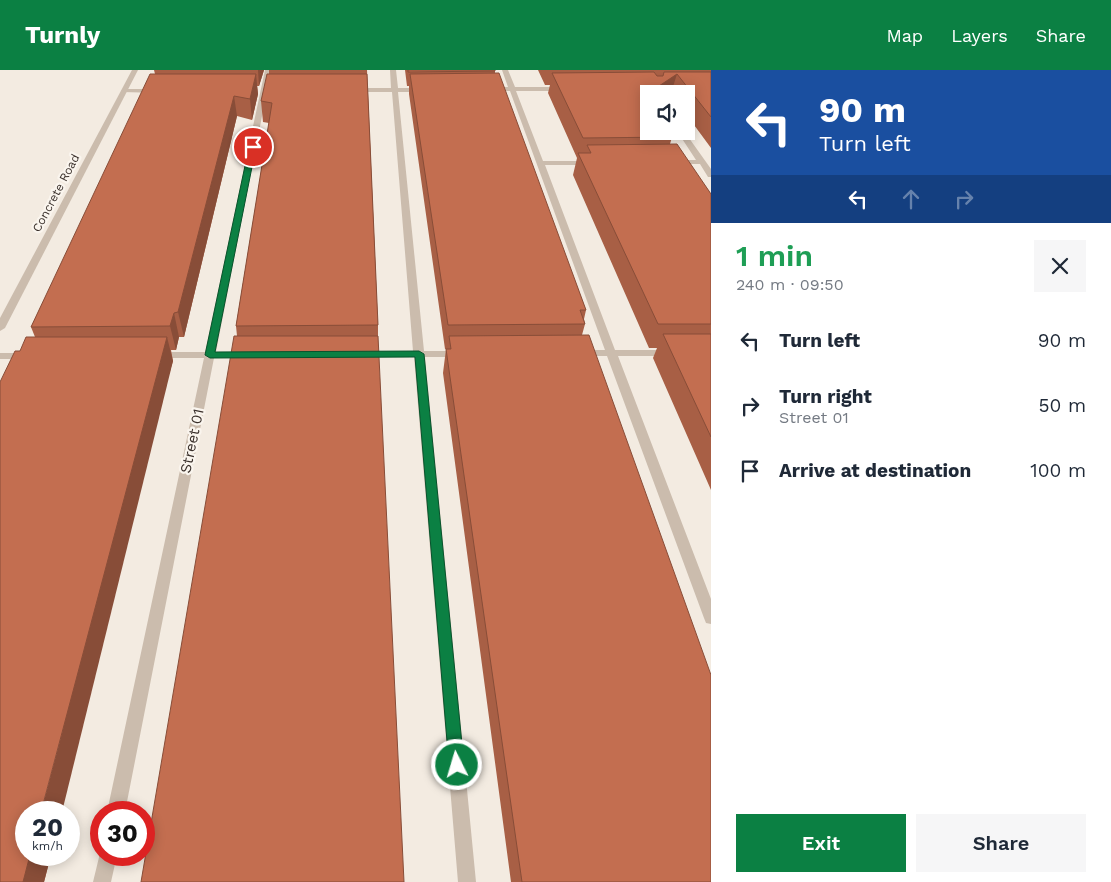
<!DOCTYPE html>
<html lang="en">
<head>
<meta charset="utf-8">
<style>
  body { margin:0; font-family:"Work Sans",sans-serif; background:#f6f6f7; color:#1f2937; height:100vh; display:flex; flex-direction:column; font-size:19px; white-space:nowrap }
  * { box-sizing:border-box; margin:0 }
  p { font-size:16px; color:#747a83 }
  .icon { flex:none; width:28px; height:28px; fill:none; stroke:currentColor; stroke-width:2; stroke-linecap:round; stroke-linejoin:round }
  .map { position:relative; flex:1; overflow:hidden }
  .drawer { display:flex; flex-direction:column; background:#fff; width:400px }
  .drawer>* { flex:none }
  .banner { background:#1a4fa0; color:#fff; overflow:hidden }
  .tools { position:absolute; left:640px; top:15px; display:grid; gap:10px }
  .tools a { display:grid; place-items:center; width:55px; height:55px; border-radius:0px; background:#fff; box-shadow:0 2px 12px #0003; font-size:25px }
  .speed { position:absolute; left:15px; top:731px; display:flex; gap:10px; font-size:25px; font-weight:700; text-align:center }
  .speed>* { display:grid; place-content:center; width:65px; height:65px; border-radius:50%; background:#fff; box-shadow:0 2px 12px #0003; line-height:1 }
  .speed small { font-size:12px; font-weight:400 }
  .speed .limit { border:8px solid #d22; background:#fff; color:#111 }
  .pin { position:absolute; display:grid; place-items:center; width:42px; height:42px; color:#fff; margin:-21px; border:2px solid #fff; border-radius:50%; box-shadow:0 1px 5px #0007 }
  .me { position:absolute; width:55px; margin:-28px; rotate:355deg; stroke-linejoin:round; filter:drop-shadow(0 0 4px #0008) }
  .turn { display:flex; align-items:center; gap:18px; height:105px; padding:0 25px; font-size:22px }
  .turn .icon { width:65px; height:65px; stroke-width:2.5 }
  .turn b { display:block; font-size:35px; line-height:42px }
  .lanes { display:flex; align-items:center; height:48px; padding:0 25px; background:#0003; justify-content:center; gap:25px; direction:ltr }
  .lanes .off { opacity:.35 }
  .round { display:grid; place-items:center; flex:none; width:52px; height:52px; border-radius:0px; background:#f6f6f7 }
  .overview { display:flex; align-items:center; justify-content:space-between; height:85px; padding:0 25px }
  h1 { font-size:30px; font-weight:600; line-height:38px; color:#1e9e55 }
  .primary-button { display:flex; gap:10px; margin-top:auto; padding:10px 25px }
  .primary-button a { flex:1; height:58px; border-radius:0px; background:#0b8043; color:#fff; font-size:20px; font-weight:600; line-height:58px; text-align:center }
  .primary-button a+a { background:#f6f6f7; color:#1f2937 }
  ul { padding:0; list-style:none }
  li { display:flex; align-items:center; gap:15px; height:65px; padding:0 25px }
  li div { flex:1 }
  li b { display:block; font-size:19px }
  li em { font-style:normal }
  header { display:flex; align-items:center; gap:30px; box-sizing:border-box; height:70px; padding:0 25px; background:#0b8043; color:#fff }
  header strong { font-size:24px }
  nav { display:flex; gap:28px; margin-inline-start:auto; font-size:18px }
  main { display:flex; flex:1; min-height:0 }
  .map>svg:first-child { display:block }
</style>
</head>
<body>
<header>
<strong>Turnly</strong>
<nav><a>Map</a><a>Layers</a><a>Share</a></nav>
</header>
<main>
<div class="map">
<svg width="711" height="812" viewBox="0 0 711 812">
  <rect width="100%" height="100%" fill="#f3ebe1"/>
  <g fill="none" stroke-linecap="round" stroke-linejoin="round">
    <g fill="#cbbcad" fill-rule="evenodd">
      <path d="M265,0H271L216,282H247L252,285L247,288H214L125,742H107L204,288H155L150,285L155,282H205Z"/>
      <path d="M390,0H396L398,18H426L429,20L426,22H398L424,281H462L467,284L462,287H425L476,812H458L414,287H362L357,284L362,281H413L392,22H351L348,20L351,18H391Z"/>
      <path d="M502,0H508L515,17H566L569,19L566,21H516L543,91H592L596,93L592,95H545L615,280H672L677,283L672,286H618L711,529V554L706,553L704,548L607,286H580L575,283L580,280H605L510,21H489L486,19L489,17H508Z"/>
      <path d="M124,19H159L162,21L159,23L122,22L121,21Z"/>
      <path d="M677,61H684L711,99V107H708L700,94H669V90H696Z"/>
      <path d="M0,283H27L32,286L27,289H0Z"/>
      <path d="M101,779V785H117L111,812H93Z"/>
    </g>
    <path fill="#cbbcad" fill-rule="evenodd" d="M132,0H138L5,258L0,261V248Z"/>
  </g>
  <g fill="#a85f45">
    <path d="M154,0H264L259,16H257L258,24L252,50L237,46L184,267H179L176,280H171L173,291L26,785H51L44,812H0L20,281L35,267L31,257L155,4Z"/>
    <path d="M269,0H367L378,255V266H237L236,256L269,53L263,52L261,31L269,4Z"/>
    <path d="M405,0H495V3L586,240L584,249L585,254L582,265L711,812H511L443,303L446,279H448H445L409,24V16H407Z"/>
    <path d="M538,0H711V78L686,44V24H649V61L672,67L670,74L711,124V420L653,288L657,278H649L573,105L577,88L548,23L550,15H545Z"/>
  </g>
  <g fill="#884d38">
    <path d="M258,0H264L259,16Z"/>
    <path d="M256,4L258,24L252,50L250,29Z"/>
    <path d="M677,4L671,23L649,24V38L644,26Z"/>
    <path d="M234,26L237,46L184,267L178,242Z"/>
    <path d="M174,243L179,267L176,280L170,256Z"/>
    <path d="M167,267L173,291L62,742H41Z"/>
    <path d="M30,785H51L44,812H23Z"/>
  </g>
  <g fill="#c36e50" stroke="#884d38">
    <path d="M408,0H495V1L408,2Z"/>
    <path d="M654,2L657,6H663L664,2H711V47L677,4L644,26L649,33V61H668L672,67L583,68L552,3Z"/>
    <path d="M499,3L586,240H580L585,254L448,255L410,4Z"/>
    <path d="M150,4H256L250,29L234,26L178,242L174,243L170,256L31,257Z"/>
    <path d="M267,4H367L378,255L236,256L272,33L261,31Z"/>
    <path d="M677,74L711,124V254H658L578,83H591L587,75Z"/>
    <path d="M663,264H711V367Z"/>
    <path d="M589,265L711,605V812H522L446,279H451L449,266Z"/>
    <path d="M234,266H378L404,812H141Z"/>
    <path d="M26,267H167L41,742H26V785H30L23,812H0V312L15,281H20Z"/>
  </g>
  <path fill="#0b8043" stroke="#07532c" d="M253,75L256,77L215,282L419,281L424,284L464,695L462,700L457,702L451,700L449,695L415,287L210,288L205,285L249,77Z"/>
  <g text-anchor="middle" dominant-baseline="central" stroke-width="4.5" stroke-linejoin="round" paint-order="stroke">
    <g font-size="12" fill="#3a302b" stroke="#faf5ee">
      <text transform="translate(56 123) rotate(-62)">Concrete Road</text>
    </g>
    <g font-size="15" fill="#3a302b" stroke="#faf5ee">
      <text transform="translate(192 371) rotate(-78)">Street 01</text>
    </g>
  </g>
</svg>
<div class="tools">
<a><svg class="icon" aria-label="sound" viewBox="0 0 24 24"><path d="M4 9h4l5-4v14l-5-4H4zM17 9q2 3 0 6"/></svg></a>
</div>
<div class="speed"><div>20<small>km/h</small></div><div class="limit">30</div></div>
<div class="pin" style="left:253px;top:77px;background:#d93025"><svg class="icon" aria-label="arrive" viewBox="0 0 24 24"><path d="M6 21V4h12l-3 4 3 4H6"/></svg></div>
<svg class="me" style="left:457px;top:695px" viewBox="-20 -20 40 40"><circle r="17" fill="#0b8043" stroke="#fff" stroke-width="3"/><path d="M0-11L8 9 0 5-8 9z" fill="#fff"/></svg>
</div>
<section class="drawer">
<div class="banner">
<div class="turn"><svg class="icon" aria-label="left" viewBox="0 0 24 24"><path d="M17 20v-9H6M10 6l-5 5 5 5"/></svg><div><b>90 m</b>Turn left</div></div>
<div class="lanes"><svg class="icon" aria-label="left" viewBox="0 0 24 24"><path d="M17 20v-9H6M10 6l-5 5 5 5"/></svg><svg class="icon off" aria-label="ahead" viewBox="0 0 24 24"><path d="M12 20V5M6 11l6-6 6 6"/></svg><svg class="icon off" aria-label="right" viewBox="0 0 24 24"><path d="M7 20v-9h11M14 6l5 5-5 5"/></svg></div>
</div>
<div class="overview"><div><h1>1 min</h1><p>240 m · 09:50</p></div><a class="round"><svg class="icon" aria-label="close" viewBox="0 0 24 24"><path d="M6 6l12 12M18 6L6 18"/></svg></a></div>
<ul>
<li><svg class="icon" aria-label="left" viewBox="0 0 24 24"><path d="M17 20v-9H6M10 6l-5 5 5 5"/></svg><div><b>Turn left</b></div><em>90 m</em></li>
<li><svg class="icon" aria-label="right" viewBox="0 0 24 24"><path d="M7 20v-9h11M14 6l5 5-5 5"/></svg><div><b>Turn right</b><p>Street 01</p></div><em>50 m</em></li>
<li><svg class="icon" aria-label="arrive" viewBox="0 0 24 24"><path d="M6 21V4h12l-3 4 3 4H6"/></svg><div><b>Arrive at destination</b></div><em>100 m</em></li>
</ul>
<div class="primary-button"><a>Exit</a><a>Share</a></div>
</section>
</main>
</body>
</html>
